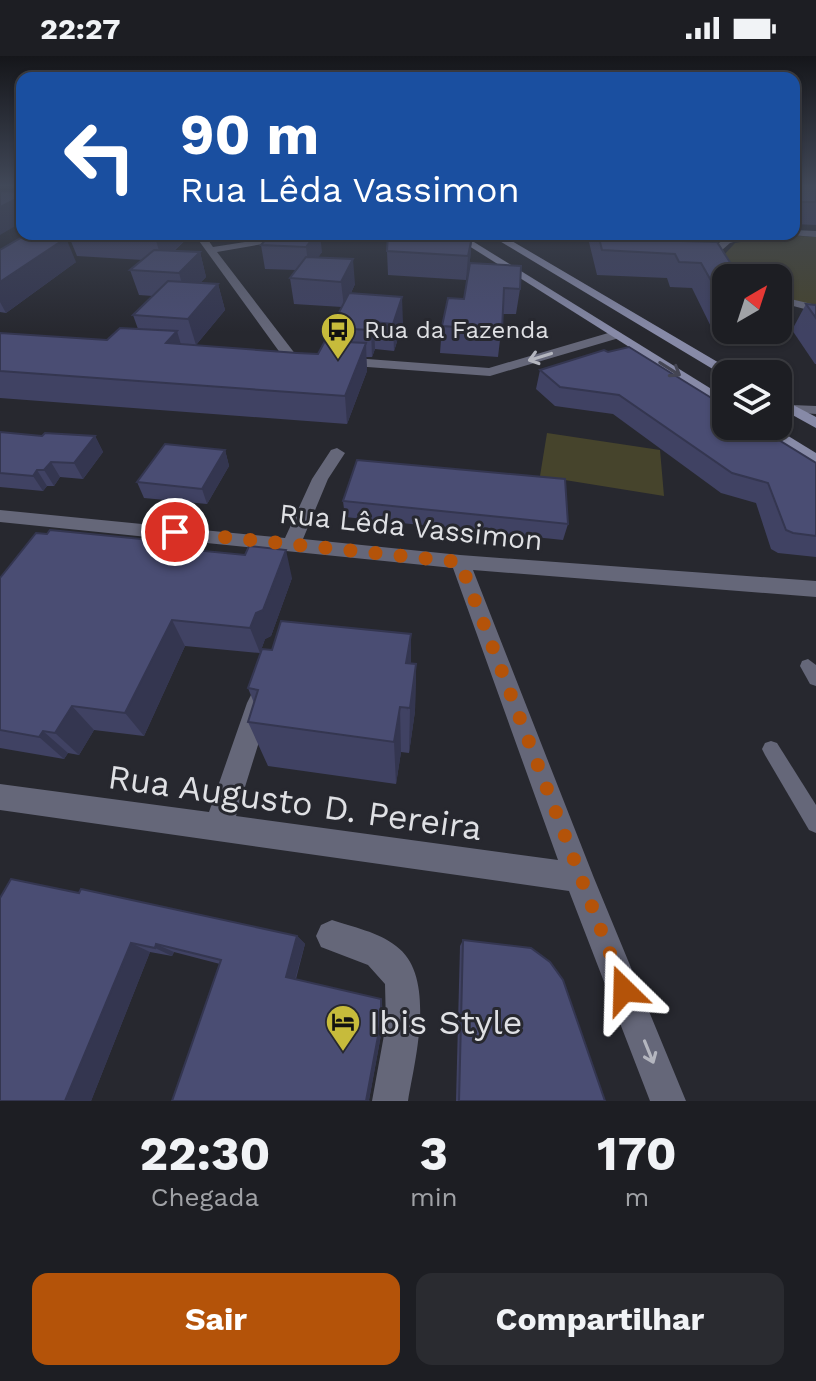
<!DOCTYPE html>
<html lang="pt">
<head>
<meta charset="utf-8">
<style>
  body { margin:0; font-family:"Work Sans",sans-serif; background:#2a2b30; color:#f1f3f6; height:100vh; display:flex; flex-direction:column; font-size:30px; white-space:nowrap }
  * { box-sizing:border-box; margin:0 }
  p { font-size:26px; color:#a0a2a6 }
  .icon { flex:none; width:44px; height:44px; fill:none; stroke:currentColor; stroke-width:2; stroke-linecap:round; stroke-linejoin:round }
  .map { position:relative; height:1045px; overflow:hidden }
  .drawer { display:flex; flex-direction:column; background:#1d1e23; flex:1 }
  .drawer>* { flex:none }
  .hud { position:absolute; left:16px; top:16px; width:784px; height:168px; border-radius:16px; box-shadow:0 2px 6px #0004,0 0 0 2px #3b3c41; background:#1a4fa0; color:#fff; overflow:hidden }
  .needle { width:52px; rotate:39deg }
  .buttons { position:absolute; left:712px; top:208px; display:grid; gap:16px }
  .buttons a { display:grid; place-items:center; width:80px; height:80px; border-radius:16px; background:#1d1e23; box-shadow:0 2px 6px #0004,0 0 0 2px #3b3c41; font-size:40px }
  .pin { position:absolute; display:grid; place-items:center; width:68px; height:68px; color:#fff; margin:-34px; border:4px solid #fff; border-radius:50%; box-shadow:0 2px 8px #0007 }
  .me { position:absolute; width:88px; margin:-44px; rotate:338deg; stroke-linejoin:round; filter:drop-shadow(0 0 6px #0008) }
  .turn { display:flex; align-items:center; gap:28px; height:168px; padding:0 32px; font-size:36px }
  .turn .icon { width:104px; height:104px; stroke-width:2.5 }
  .turn b { display:block; font-size:56px; line-height:68px }
  .eta { display:flex; justify-content:space-evenly; align-items:center; height:136px; text-align:center }
  .eta b { font-size:48px; font-weight:700; line-height:56px }
  .primary-button { display:flex; gap:16px; margin-top:auto; padding:16px 32px }
  .primary-button a { flex:1; height:92px; border-radius:16px; background:#b45309; color:#fff; font-size:32px; font-weight:700; line-height:92px; text-align:center }
  .primary-button a+a { background:#2a2b30; color:#f1f3f6 }
  .status { display:flex; justify-content:space-between; align-items:center; height:56px; padding:0 40px; background:#1d1e23; direction:ltr }
  .status svg { height:22px; fill:currentColor }
  .map>svg:first-child { display:block }
</style>
</head>
<body>
<div class="status"><b>22:27</b><svg viewBox="0 0 49 12"><path d="M0 12V9h3v3zM5 12V6h3v6zM10 12V3h3v9zM15 12V0h3v12zM26 1h20v11H26zM47 4h2v5h-2z"/></svg></div>
<div class="map">
<svg width="816" height="1045" viewBox="0 0 816 1045">
  <rect width="100%" height="100%" fill="#27282f"/>
  <g fill="#46442c">
    <path d="M782,179L816,181V250L778,240V222C749,222 738,228 724,199L735,187Z"/>
    <path d="M547,377L660,394L664,440L540,420Z"/>
  </g>
  <g fill="none" stroke-linecap="round" stroke-linejoin="round">
    <g fill="#656779" fill-rule="evenodd">
      <path d="M808,603L816,609V630L810,628L800,610L802,605Z"/>
      <path d="M771,685L777,687L816,749V777L809,774L765,699L762,693L765,687Z"/>
    </g>
    <g fill="#656779" fill-rule="evenodd">
      <path d="M794,174L816,175V181L791,179Z"/>
      <path d="M194,178H204L213,191L297,178H320L217,196L296,299V305H286Z"/>
      <path d="M744,178H760L730,187L722,194L720,202L738,222H727L710,203C714,184 727,182 744,178Z"/>
      <path d="M778,240L816,249V256L778,246Z"/>
      <path d="M615,275L619,276V282L490,320L340,309L333,305L340,301L489,312Z"/>
      <path d="M792,349L816,350V358L787,356L785,353Z"/>
      <path d="M337,392L345,397L328,423L303,483L460,499L816,525V541L473,514L594,822L686,1045H650L569,835L0,754V728L209,756L247,647L251,639L259,636L267,639L271,647L236,760L558,804L453,512L0,466V454L285,482L312,423L331,394Z"/>
      <path d="M332,864C352,871 379,876 396,890C437,920 415,1003 408,1045H372L386,968L385,928L368,909L321,891L316,880L321,869Z"/>
    </g>
    <g fill="#878aa7" fill-rule="evenodd">
      <path d="M450,178H461L726,342V352Z"/>
      <path d="M488,178H500L738,318H726V321Z"/>
      <path d="M778,341L816,361V372L778,351Z"/>
      <path d="M753,370H772L816,397V409Z"/>
    </g>
  </g>
  <g fill="#404263">
    <path d="M794,130H816V169L794,168Z"/>
    <path d="M68,178H192L174,195L200,196L206,221L200,227L218,228L225,254L196,289L318,298L333,285L331,272L342,251L294,248L290,222L296,214L265,213L261,189L270,178L322,196L318,201L355,228L351,237L403,267L394,295L375,293L372,301H366L367,315L347,368L0,342V277L107,284L138,273L133,259L153,240L139,239L130,214L143,204L77,200Z"/>
    <path d="M545,178H678L682,185L726,222V274H778V244L790,260L776,287L717,283L692,232L670,231L667,222L597,219L588,182L545,180Z"/>
    <path d="M472,181L470,204L466,224L388,219L387,195Z"/>
    <path d="M0,194L76,206L6,257L0,256Z"/>
    <path d="M470,207L520,233L516,258H503L498,301L440,297L442,270L464,243Z"/>
    <path d="M806,248L816,249V308H815L792,274Z"/>
    <path d="M604,294L816,407V501L778,497L771,493L756,447L721,437L613,358L555,350L536,333L540,314Z"/>
    <path d="M0,376L42,380H95L103,396L83,423L60,421L54,430H47L43,435L0,431Z"/>
    <path d="M225,394L229,410L207,448L144,442L137,426Z"/>
    <path d="M343,445L568,468L563,484L345,461Z"/>
    <path d="M154,488H165L166,491L292,522L271,580L265,583L260,597L185,590L144,680L94,674L79,699L68,697L64,703L0,692V522Z"/>
    <path d="M411,578V607L416,608L415,655L409,697L401,696L396,728L268,710L248,666L254,647L248,632L272,594Z"/>
    <path d="M0,842L297,880L305,888L296,923L382,948L383,968L369,1044L172,1045L220,908L174,896L172,900L150,896L91,1045H0Z"/>
    <path d="M463,884L605,1045H456L460,890Z"/>
  </g>
  <g fill="#343650">
    <path d="M22,140V166L0,179V151Z"/>
    <path d="M159,178H192L162,205L155,181Z"/>
    <path d="M316,178H320L322,196L309,215L306,191Z"/>
    <path d="M472,181L470,204L466,224L468,200Z"/>
    <path d="M66,182L76,206L6,257L0,246V226Z"/>
    <path d="M200,196L206,221L186,242L179,217Z"/>
    <path d="M353,203L355,228L344,251L341,226Z"/>
    <path d="M218,228L225,254L196,289L188,263Z"/>
    <path d="M402,241L403,267L394,295L393,268Z"/>
    <path d="M374,266L375,293L372,301L371,274Z"/>
    <path d="M177,275L185,302L166,287Z"/>
    <path d="M366,287L367,315L347,368L345,340Z"/>
    <path d="M95,380L103,396L83,423L74,407Z"/>
    <path d="M225,394L229,410L207,448L202,433Z"/>
    <path d="M51,406L60,421L54,430L44,414Z"/>
    <path d="M37,414L47,430L43,435L33,420Z"/>
    <path d="M286,494L292,522L271,580L265,583L260,597L250,572Z"/>
    <path d="M172,564L185,590L144,680L125,657Z"/>
    <path d="M411,578V628L407,655L406,607Z"/>
    <path d="M416,608L415,655L409,697L410,652Z"/>
    <path d="M72,650L94,674L79,699L55,677Z"/>
    <path d="M400,651L401,696L396,728L394,686Z"/>
    <path d="M43,675L68,697L64,703L39,681Z"/>
    <path d="M297,880L305,888L294,927L286,921Z"/>
    <path d="M131,887L150,896L91,1045H65Z"/>
    <path d="M156,888L174,896L172,900L155,892Z"/>
    <path d="M381,943L382,948L383,968L369,1044L370,1045H366Z"/>
  </g>
  <g fill="#4a4d73" stroke="#343650" stroke-width="2">
    <path d="M794,130H816V146H801L794,140Z"/>
    <path d="M0,135L22,136V140L0,151Z"/>
    <path d="M92,178H159L155,181Z"/>
    <path d="M270,178H316L306,191L261,189Z"/>
    <path d="M388,178H415L472,181L468,200L387,195Z"/>
    <path d="M598,178H678L682,185L717,186L740,222H726V251L701,207L679,206L675,198L602,194Z"/>
    <path d="M24,180L66,182L0,226V194Z"/>
    <path d="M154,194L200,196L179,217L130,214Z"/>
    <path d="M306,201L353,203L341,226L290,222Z"/>
    <path d="M470,207L521,210L520,233L504,232L502,274L442,270L448,242L464,243Z"/>
    <path d="M168,225L218,228L188,263L133,259Z"/>
    <path d="M349,237L402,241L393,268L374,266L371,274L331,272Z"/>
    <path d="M778,244L790,260L778,259Z"/>
    <path d="M806,248L816,249V262Z"/>
    <path d="M120,272L177,275L166,287L297,297L318,298L325,285L366,287L345,340L0,315V277L107,284Z"/>
    <path d="M629,291L726,351V370H756L816,407V480L793,477L786,474L768,427L732,417L619,339L560,331L540,314L604,294L608,296Z"/>
    <path d="M0,376L42,380L45,377L95,380L74,407L51,406L44,414H37L33,420L0,417Z"/>
    <path d="M165,388L225,394L202,433L137,426Z"/>
    <path d="M357,404L565,423L568,468L343,445Z"/>
    <path d="M50,474L152,484L151,487L165,488L163,491L245,499L249,490L286,494L263,554L256,557L250,572L172,564L125,657L72,650L55,677L43,675L39,681L0,674V522L36,477L47,478Z"/>
    <path d="M281,565L411,578L406,607L416,608L410,652L400,651L394,686L248,666L258,634L248,632L262,593L272,594Z"/>
    <path d="M11,823L79,837L81,833L297,880L286,921L381,943V964L366,1045H172L221,904L156,888L155,892L131,887L65,1045H0V842Z"/>
    <path d="M463,884L531,892L550,906L563,924L605,1045H459Z"/>
  </g>
  <defs><path id="oneway-shaft" d="M-6 0H5M1.5-3L5.5 0L1.5 3" fill="none" stroke-width="1.6" stroke-linecap="round" stroke-linejoin="round" transform="scale(2)"/></defs>
  <g stroke="#b4b6bf">
    <use href="#oneway-shaft" transform="translate(540 301) rotate(163)"/>
    <use href="#oneway-shaft" transform="translate(649 996) rotate(68)"/>
  </g>
  <use stroke="#444553" href="#oneway-shaft" transform="translate(670 313) rotate(32)"/>
  <linearGradient id="sky" x2="0" y2="1"><stop stop-color="#15161a"/><stop offset="0.47" stop-color="#414858"/><stop offset="1" stop-color="#414858" stop-opacity="0"/></linearGradient>
  <rect width="816" height="276" fill="url(#sky)"/>
  <g fill="none" stroke-linecap="round" stroke-linejoin="round">
    <path stroke="#b45309" stroke-width="14" stroke-dasharray="0 25.2" d="M175,476L460,506L624,934"/>
  </g>
  <defs>
    <symbol id="bus-pin" viewBox="-11 -11 22 30"><path d="M0 17L-7.5 6A9.5 9.5 0 1 1 7.5 6Z" fill="#c7bb3b" stroke="#27282f"/><path d="M-5-6H5V4H4V6H2V4H-2V6H-4V4H-5ZM-3.5-4V0h7V-4ZM-3.5 1.2v1.5H-2V1.2ZM2 1.2v1.5H3.5V1.2Z" fill="#111"/></symbol>
    <symbol id="hotel-pin" viewBox="-11 -11 22 30"><path d="M0 17L-7.5 6A9.5 9.5 0 1 1 7.5 6Z" fill="#c7bb3b" stroke="#27282f"/><path d="M-6-4.5h1.5V1H6V5H4.5V3h-9V5H-6ZM-4 0a1.8 1.8 0 1 1 3.6 0ZM.5 0V-2.5h3Q6-2.5 6 0Z" fill="#111"/></symbol>
  </defs>
  <g fill-rule="evenodd">
    <use href="#bus-pin" x="318" y="254" width="40" height="54"/>
    <use href="#hotel-pin" x="323" y="946" width="40" height="54"/>
  </g>
  <g text-anchor="middle" dominant-baseline="central" stroke-width="6" stroke-linejoin="round" paint-order="stroke">
    <g font-size="24" fill="#dfe0e4" stroke="#27282f" text-anchor="start">
      <text x="364" y="274">Rua da Fazenda</text>
    </g>
    <g font-size="28" fill="#dfe0e4" stroke="#27282f">
      <text transform="translate(411 471) rotate(6)">Rua Lêda Vassimon</text>
    </g>
    <g font-size="34" fill="#dfe0e4" stroke="#27282f">
      <text transform="translate(295 746) rotate(8)">Rua Augusto D. Pereira</text>
    </g>
    <g font-size="34" fill="#dfe0e4" stroke="#27282f" text-anchor="start">
      <text x="369" y="966">Ibis Style</text>
    </g>
  </g>
</svg>
<div class="buttons">
<a><svg class="needle" viewBox="-14 -14 28 28"><path d="M0-13l5 13h-10z" fill="#e53935"/><path d="M0 13l5-13h-10z" fill="#a0a2a6"/></svg></a>
<a><svg class="icon" aria-label="layers" viewBox="0 0 24 24"><path d="M12 4l9 5-9 5-9-5zM3 14l9 5 9-5"/></svg></a>
</div>
<div class="pin" style="left:175px;top:476px;background:#d93025"><svg class="icon" aria-label="arrive" viewBox="0 0 24 24"><path d="M6 21V4h12l-3 4 3 4H6"/></svg></div>
<svg class="me" style="left:624px;top:934px" viewBox="-20 -20 40 40"><path d="M0-17L14 15 0 8-14 15z" fill="#b45309" stroke="#fff" stroke-width="4"/></svg>
<div class="hud">
<div class="turn"><svg class="icon" aria-label="left" viewBox="0 0 24 24"><path d="M17 20v-9H6M10 6l-5 5 5 5"/></svg><div><b>90 m</b>Rua Lêda Vassimon</div></div>
</div>
</div>
<section class="drawer">
<div class="eta">
<div><b>22:30</b><p>Chegada</p></div>
<div><b>3</b><p>min</p></div>
<div><b>170</b><p>m</p></div>
</div>
<div class="primary-button"><a>Sair</a><a>Compartilhar</a></div>
</section>
</body>
</html>
